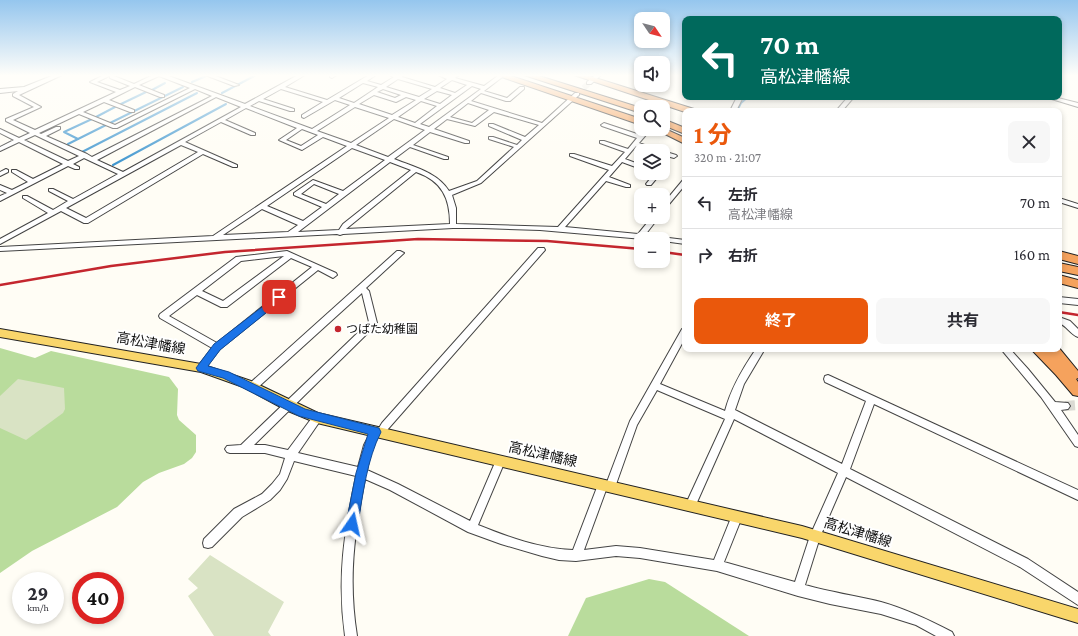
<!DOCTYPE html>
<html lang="ja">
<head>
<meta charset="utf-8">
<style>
  body { margin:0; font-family:"Crimson Pro","Noto Sans JP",serif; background:#f7f7f7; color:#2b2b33; height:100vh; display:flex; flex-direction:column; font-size:15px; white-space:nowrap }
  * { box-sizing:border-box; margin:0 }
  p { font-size:13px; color:#7c7c81 }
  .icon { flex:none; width:22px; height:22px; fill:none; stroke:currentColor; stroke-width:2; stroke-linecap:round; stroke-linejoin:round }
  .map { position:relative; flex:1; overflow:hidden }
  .drawer { position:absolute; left:682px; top:108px; width:380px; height:244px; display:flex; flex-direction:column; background:#fff; border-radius:8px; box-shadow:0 2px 6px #0003 }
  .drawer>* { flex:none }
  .banner { position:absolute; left:682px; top:16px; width:380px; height:84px; border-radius:8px; box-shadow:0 2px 6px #0003; background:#00695c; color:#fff; overflow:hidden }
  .needle { width:26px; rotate:125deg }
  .controls { position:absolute; left:634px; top:12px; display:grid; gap:8px }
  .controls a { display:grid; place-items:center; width:36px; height:36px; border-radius:8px; background:#fff; box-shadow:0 2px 6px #0003; font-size:20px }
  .speed { position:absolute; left:12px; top:572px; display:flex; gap:8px; font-size:20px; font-weight:700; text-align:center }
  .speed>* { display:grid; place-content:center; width:52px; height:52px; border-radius:50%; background:#fff; box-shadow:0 2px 6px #0003; line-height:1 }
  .speed small { font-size:10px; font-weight:400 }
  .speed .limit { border:6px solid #d22; background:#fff; color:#111 }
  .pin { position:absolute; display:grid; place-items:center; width:34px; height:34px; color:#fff; margin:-17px; border-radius:8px; box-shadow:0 2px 6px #0006 }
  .me { position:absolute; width:44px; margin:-22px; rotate:11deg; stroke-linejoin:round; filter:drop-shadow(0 0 3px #0008) }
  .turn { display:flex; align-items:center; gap:14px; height:84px; padding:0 12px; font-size:18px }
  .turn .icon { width:52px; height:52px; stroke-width:2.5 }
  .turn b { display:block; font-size:28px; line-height:34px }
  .round { display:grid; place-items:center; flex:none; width:42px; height:42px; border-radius:8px; background:#f7f7f7 }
  .head { display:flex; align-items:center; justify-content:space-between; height:68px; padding:0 12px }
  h1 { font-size:24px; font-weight:700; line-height:30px; color:#ea580c }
  .button { display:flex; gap:8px; margin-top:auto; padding:8px 12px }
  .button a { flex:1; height:46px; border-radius:8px; background:#ea580c; color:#fff; font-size:16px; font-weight:700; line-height:46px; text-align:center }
  .button a+a { background:#f7f7f7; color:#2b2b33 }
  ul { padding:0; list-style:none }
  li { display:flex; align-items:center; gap:12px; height:52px; padding:0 12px; border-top:1px solid #e1e1e2 }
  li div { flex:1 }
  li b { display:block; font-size:15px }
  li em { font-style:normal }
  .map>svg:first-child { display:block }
</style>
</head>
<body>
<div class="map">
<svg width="1078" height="636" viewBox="0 0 1078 636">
  <rect width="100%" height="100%" fill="#fffdf5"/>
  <g fill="#b9dc9c">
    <path d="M0,348L35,358L51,351L169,377L178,389L177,415L179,420L196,435V452L192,458L184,464L159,473L143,482L117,507L32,551L0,573Z"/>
    <path d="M649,579L665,582L749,636H568L586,598Z"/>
  </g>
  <g fill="#d9e3c4">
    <path d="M18,379L64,388L65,409L63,413L26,440L0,428V396Z"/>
    <path d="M210,555L284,602L268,632L271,636H214L188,596L198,588L188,579Z"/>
  </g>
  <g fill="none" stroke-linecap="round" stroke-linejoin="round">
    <g stroke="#3f96cf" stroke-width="2">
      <path d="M192,82L206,76"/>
      <path d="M152,90L165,83"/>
      <path d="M222,93L256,75"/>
      <path d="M121,104L146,92"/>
      <path d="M737,111L741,103L748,97"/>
      <path d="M96,117L115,107"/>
      <path d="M110,123L183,87"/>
      <path d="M78,139L64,132L92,119"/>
      <path d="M68,144L106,125"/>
      <path d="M82,152L197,93"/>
      <path d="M113,165L226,104"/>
    </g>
    <g stroke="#dbdad3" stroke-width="6" stroke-dasharray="6 3" stroke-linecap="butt">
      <path d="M577,94L589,83"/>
      <path d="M663,112L666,109"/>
    </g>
    <path stroke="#dbdad3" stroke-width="10" stroke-dasharray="10 5" stroke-linecap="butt" d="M1065,406L1078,405"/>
    <defs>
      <g id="minor">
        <path d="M54,75H62L19,95L41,107L13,120L35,130L116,92L90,82L104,75H111L97,82L120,90L130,86L110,78V76H114L134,84L153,75H166L245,104L298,75H305L285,87L327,100L369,75H376L367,81L381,85L394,77L391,76L392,75H404L402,77L435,87L447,79L438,75L451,76L459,75L455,78L484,86L499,75H505L484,91L507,98L520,87H524V89L510,101H506L481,93L471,101L542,123L575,93H579V95L481,183L452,195L456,208V224L558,227L609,170L570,156V154H574L612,166L625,152L600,143V141H604L628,149L637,138L602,126L601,125L604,123L640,135L645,129H651L639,143L661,151H652L636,146L625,159L641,165V169L622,162L609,177L630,185V187H626L606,181L565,227L638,234L652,217H659L645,235L685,240V244L663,241V239H643L540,230L482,228H453L343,234L340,235L337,234L0,251V247L213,236L347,146L323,137L302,150L279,140L297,128L246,108L225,120L255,133V135H251L221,122L185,142L237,165V167H233L203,154L88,223H84L61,211L0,244V239L48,213L23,198V196H27L53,210L68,201L49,191V189H53L73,199L118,174L84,158L73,164L79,167V169H75L68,166L0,201V196L7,193L0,190V185L12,190L28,182L12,172V170H16L33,179L63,164L19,142L0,151V147L14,140L0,133V129L19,138L30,133L6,121V119L34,107L13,96V94L18,91L0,93V89L24,87ZM159,76L190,88L115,125L83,112L104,102L130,112H134V110L109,100L135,87L160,97H164V95L139,85ZM398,79L432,89L419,97L386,87ZM452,80L467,85L455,93L440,88ZM363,83L378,87L354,103L339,98ZM472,86L481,89L429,127L420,124ZM195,89L212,96L92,157L87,154L46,136L60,129V127H56L41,134L39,133L79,114L113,128H117ZM281,89L323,102L302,115V117L304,118L335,100L350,105L312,129L250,106L259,101L290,111H294V109L263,99ZM383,89L401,95L395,98L377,92ZM437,91L452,95L440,104L424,99ZM374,95L396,102L406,97L416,100L392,115L359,104ZM216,97L241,107L123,172L97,160ZM421,101L437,106L415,123L398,117ZM468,103L489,110L472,123L450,117ZM355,107L389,118L351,143L317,131ZM494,112L539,125L525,137L493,124H489V126L522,140L517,145L493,137H489V139L514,147L477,181L449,191C437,172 414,167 394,159L410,147L444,159H448V157L413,145L430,132L465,143H469V141L434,129L447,119L475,126ZM394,119L425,130L388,157L356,145ZM302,129L318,135L301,146L286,140ZM35,135L79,156L68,161L24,140ZM181,145L198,152L86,218L66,208ZM352,148L385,160L343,191L313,180L294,193V195L322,207L303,221L267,206ZM390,162L411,170L343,224L339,230L298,232ZM416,172C442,181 450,198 450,224L346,229ZM314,184L339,194L326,204L301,194ZM262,209L298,225L288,232L223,235Z"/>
        <path d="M205,75H213L239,85L234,86Z"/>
        <path d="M330,75H337L332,78L330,77Z"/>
        <path d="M595,75H601L591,84H587V82Z"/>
        <path d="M737,97H743L736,111H730Z"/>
        <path d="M848,97H854L842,111H836Z"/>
        <path d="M1045,97H1054L1078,103V107Z"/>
        <path d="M663,151L676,155L677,156L674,158L663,155Z"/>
        <path d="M6,169L8,170V172L0,176V172Z"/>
        <path d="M655,173H661L651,185H647L646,184Z"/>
        <path d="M685,179V185L665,209L663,210V204L683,180Z"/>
        <path d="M1059,198L1078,204V208L1059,202Z"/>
        <path d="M538,248H544L545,250L388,429L384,436L381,437L378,436L371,452L367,470L398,484L470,521L497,458L500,457L503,458L505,461L478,525C508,537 541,549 573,550L599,482L603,480L607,482L630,421L682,329L685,328V338L660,384L725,411C731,388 743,368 756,349H764L763,352L744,384L735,410L842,464L866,401L825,382L824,379L825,376L828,375L1078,490V500L874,404L850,469L1028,559L1078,592V605L1020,567L846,477L820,537L805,585C830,592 856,596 881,602C906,609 929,620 952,632L954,636H936L916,625L881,614L830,604L798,596L717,571L640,558L616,556L576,561L559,560L542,556L501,544L468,532L390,490L365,479C354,535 348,579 357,636H345C337,578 344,533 356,476L294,461L287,479L280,490L270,500L242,517L212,547L208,548L204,547L203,543L204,539L234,509L262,494L272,484L280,474L285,458L265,453H230L227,452L225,449L227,446L241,445L369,322L362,293L255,390L252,391L249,390L248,387L249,384L397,251H400L404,253L366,288L369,291L377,323L376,325L254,445H265L288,450L314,415L317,414L320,415L322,418L320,421L298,453L358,467L364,445L373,428L376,427L379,428L382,423ZM657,390L725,419L685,506L686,509L690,511L694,509L734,419L838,473L810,536L795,582L724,562L742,517L741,513L737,512L733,513L714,560L640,548L616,546L584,550L606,490L610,492L614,490L637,425Z"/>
        <path d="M287,251L336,273L337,275L333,278L318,270L220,349L204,370L201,371L198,370L197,368L198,366L212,348L160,318L159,316L160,314L236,257ZM284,256L223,301L202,291L241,261ZM291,258L312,267L217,343L169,316L197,295L221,307H227Z"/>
        <path d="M1059,297L1078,299V305L1059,303Z"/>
        <path d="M1059,317L1070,321L1078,329V337C1070,334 1067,326 1059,323Z"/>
        <path d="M1001,349H1010L1028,369L1055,402L1068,403L1070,406L1068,409L1061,410L1078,435V447L1075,446L1041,397Z"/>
      </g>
      <path id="major" d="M0,329L201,364L251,381L318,413L802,526L1078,609V623L802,538L317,423L288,411L243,387L201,372L0,337Z"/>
      <g id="highway">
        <path d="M496,75H508L641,119V125Z"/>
        <path d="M524,75H536L641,108V113Z"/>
        <path d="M574,75H586L694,109L695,111L685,112Z"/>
        <path d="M663,119L685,128V134L663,125Z"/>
        <path d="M663,128L685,138V144L655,129H663Z"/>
        <path d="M1059,251L1078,256V264L1059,259Z"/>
        <path d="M1059,263L1078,267V275L1059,271Z"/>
        <path d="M1059,275L1078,280V288L1059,283Z"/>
        <path d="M1059,348L1078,371V378L1076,379L1078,382V396L1073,395L1056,375L1031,349H1045L1048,352L1047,349H1059Z"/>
      </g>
    </defs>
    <use href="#minor" stroke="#444" stroke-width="2"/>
    <use href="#major" stroke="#222" stroke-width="2"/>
    <use href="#highway" stroke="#222" stroke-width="2"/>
    <use href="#minor" fill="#fff" fill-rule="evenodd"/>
    <use href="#major" fill="#f9d66b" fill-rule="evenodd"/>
    <use href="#highway" fill="#f5a25d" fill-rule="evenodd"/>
    <g stroke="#c4262e" stroke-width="2.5">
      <path d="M663,252L685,255"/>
      <path d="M0,285L111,266L225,252L418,239L547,241L641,249"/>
      <path d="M1059,312L1078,315"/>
    </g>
  </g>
  <linearGradient id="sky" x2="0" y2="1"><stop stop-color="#95c6ee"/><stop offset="0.46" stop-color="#fffefa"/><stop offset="1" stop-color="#fffefa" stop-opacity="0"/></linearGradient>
  <rect width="1078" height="164" fill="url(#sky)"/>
  <path fill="#1a73e8" stroke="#114b97" d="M279,294L284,297L282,300L220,350L208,366L229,372L305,409L379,428L381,432C367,460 363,493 358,524L356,528L352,530L347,528L346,524L356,473L368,434L299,416L223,378L198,371L196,368L214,344Z"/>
  <circle fill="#c4262e" stroke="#fff" stroke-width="1.5" cx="338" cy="329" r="4"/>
  <g text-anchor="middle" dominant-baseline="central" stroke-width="4" stroke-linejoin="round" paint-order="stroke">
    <g font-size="12" fill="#111" stroke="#fff" text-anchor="start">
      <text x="346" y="329">つばた幼稚園</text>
    </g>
    <g font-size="14" fill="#111" stroke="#fff">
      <text transform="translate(151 343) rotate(10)">高松津幡線</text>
      <text transform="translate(543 454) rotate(13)">高松津幡線</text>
      <text transform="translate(858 532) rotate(17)">高松津幡線</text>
    </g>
  </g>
</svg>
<div class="controls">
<a><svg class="needle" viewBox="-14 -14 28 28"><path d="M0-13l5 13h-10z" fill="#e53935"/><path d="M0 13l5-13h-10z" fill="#7c7c81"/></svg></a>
<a><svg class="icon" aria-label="sound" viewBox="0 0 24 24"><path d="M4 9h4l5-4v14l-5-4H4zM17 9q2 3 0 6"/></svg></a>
<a><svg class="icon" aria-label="search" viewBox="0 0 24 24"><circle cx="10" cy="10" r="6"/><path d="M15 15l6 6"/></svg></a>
<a><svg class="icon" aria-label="layers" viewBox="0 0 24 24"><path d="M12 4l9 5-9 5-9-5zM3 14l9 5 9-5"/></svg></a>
<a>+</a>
<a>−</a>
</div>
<div class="speed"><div>29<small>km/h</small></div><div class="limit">40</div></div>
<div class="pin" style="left:279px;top:297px;background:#d93025"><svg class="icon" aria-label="arrive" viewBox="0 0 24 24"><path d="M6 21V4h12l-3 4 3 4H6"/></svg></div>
<svg class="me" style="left:352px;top:524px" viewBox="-20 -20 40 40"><path d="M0-17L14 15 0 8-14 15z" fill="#1a73e8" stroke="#fff" stroke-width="4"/></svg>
<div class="banner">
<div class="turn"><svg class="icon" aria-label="left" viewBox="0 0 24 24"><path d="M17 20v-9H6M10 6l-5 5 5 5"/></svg><div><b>70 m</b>高松津幡線</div></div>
</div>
<section class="drawer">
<div class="head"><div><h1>1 分</h1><p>320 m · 21:07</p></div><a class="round"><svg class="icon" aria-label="close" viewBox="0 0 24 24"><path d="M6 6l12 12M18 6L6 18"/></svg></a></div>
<ul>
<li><svg class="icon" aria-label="left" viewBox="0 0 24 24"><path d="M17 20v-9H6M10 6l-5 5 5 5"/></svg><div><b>左折</b><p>高松津幡線</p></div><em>70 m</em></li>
<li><svg class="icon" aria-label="right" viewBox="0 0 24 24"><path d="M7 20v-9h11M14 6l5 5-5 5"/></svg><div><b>右折</b></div><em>160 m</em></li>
</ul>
<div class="button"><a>終了</a><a>共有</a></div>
</section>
</div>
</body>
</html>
